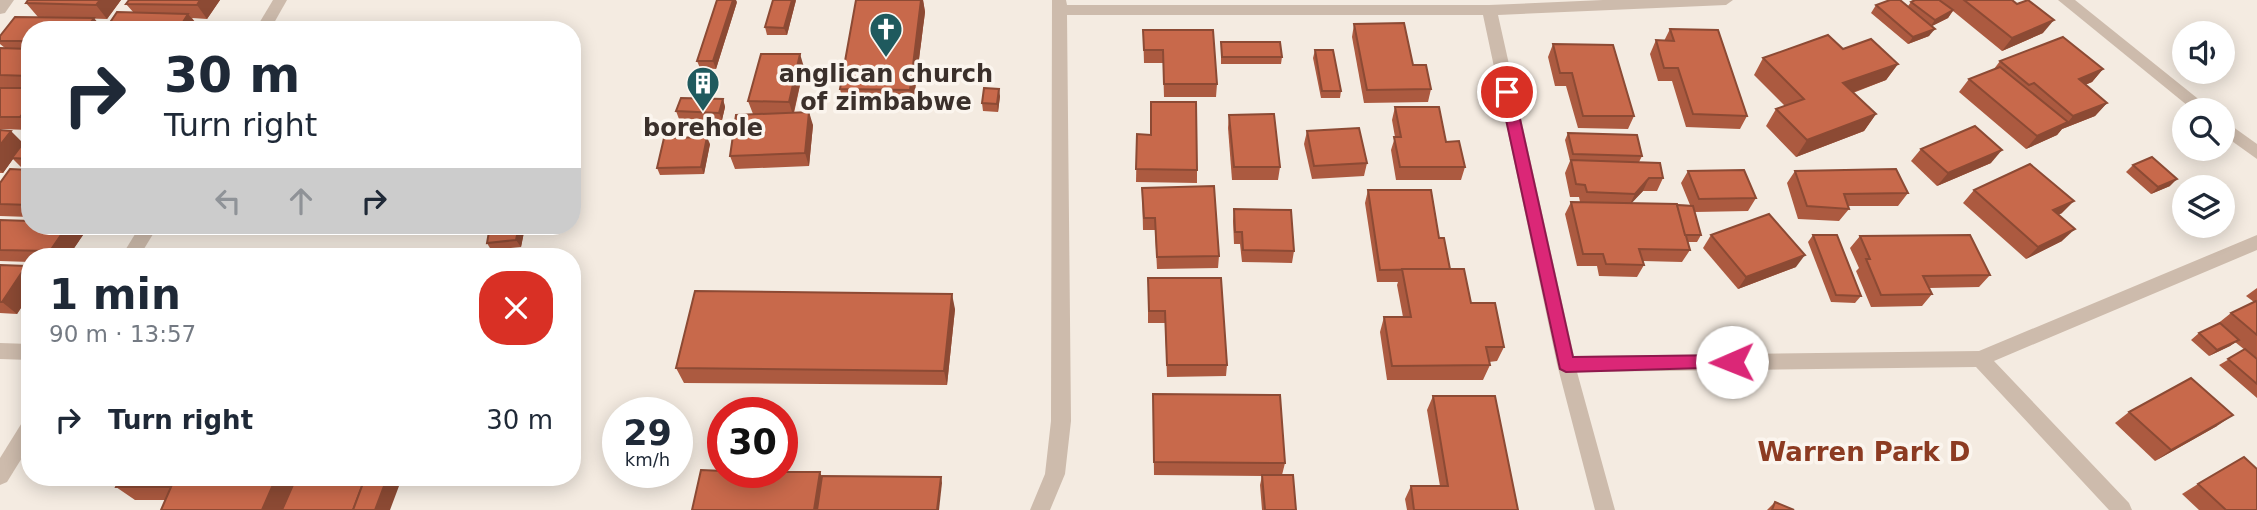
<!DOCTYPE html>
<html lang="en">
<head>
<meta charset="utf-8">
<style>
  body { margin:0; font-family:"DejaVu Sans",sans-serif; background:#f6f6f7; color:#1f2937; height:100vh; display:flex; flex-direction:column; font-size:26px; white-space:nowrap }
  * { box-sizing:border-box; margin:0 }
  p { font-size:23px; color:#747a83 }
  .icon { flex:none; width:38px; height:38px; fill:none; stroke:currentColor; stroke-width:2; stroke-linecap:round; stroke-linejoin:round }
  .map { position:relative; flex:1; overflow:hidden }
  .panel { position:absolute; left:21px; top:248px; width:560px; height:238px; display:flex; flex-direction:column; background:#fff; border-radius:28px; box-shadow:0 4px 18px #0003 }
  .panel>* { flex:none }
  .guide { position:absolute; left:21px; top:21px; width:560px; height:214px; border-radius:28px; box-shadow:0 4px 18px #0003; background:#fff; color:#1f2937; overflow:hidden }
  .buttons { position:absolute; left:2172px; top:21px; display:grid; gap:14px }
  .buttons a { display:grid; place-items:center; width:63px; height:63px; border-radius:50%; background:#fff; box-shadow:0 4px 18px #0003; font-size:35px }
  .speed { position:absolute; left:602px; top:397px; display:flex; gap:14px; font-size:35px; font-weight:700; text-align:center }
  .speed>* { display:grid; place-content:center; width:91px; height:91px; border-radius:50%; background:#fff; box-shadow:0 4px 18px #0003; line-height:1 }
  .speed small { font-size:18px; font-weight:400 }
  .speed .limit { border:10px solid #d22; background:#fff; color:#111 }
  .pin { position:absolute; display:grid; place-items:center; width:60px; height:60px; color:#fff; margin:-30px; border:4px solid #fff; border-radius:50%; box-shadow:0 2px 7px #0007 }
  .me { position:absolute; width:77px; margin:-38px; rotate:269deg; stroke-linejoin:round; filter:drop-shadow(0 0 5px #0008) }
  .turn { display:flex; align-items:center; gap:24px; height:147px; padding:0 28px; font-size:32px }
  .turn .icon { width:91px; height:91px; stroke-width:2.5 }
  .turn b { display:block; font-size:49px; line-height:60px }
  .lanes { display:flex; align-items:center; height:66px; padding:0 28px; background:#0003; justify-content:center; gap:35px; direction:ltr }
  .lanes .off { opacity:.35 }
  .round { display:grid; place-items:center; flex:none; width:74px; height:74px; border-radius:28px; background:#f6f6f7 }
  .headline { display:flex; align-items:center; justify-content:space-between; height:119px; padding:0 28px }
  h1 { font-size:42px; font-weight:700; line-height:52px }
  ul { padding:0; list-style:none }
  li { display:flex; align-items:center; gap:21px; height:105px; padding:0 28px }
  li div { flex:1 }
  li b { display:block; font-size:26px }
  li em { font-style:normal }
  .map>svg:first-child { display:block }
</style>
</head>
<body>
<div class="map">
<svg width="2257" height="510" viewBox="0 0 2257 510">
  <rect width="100%" height="100%" fill="#f4ebe1"/>
  <g fill="none" stroke-linecap="round" stroke-linejoin="round">
    <g fill="#cdbbac" fill-rule="evenodd">
      <path d="M0,0H14L5,13L0,14Z"/>
      <path d="M273,0H287L270,30H255Z"/>
      <path d="M1052,0H1066L1067,5H1489L1603,0H1733L1726,5L1498,15L1574,356L1979,351L2257,235V250L1994,361L2129,503L2132,510H2109L1976,367L1577,372L1615,510H1595L1557,364L1483,15H1067L1071,421L1065,474L1050,510H1030L1045,474L1051,421Z"/>
      <path d="M2058,0H2075L2212,110H2193Z"/>
      <path d="M2222,119L2257,144V159L2222,134Z"/>
      <path d="M140,226H158L139,257H121Z"/>
      <path d="M0,343L30,344V360L0,359Z"/>
      <path d="M30,419V445L7,482L0,485V458L23,421Z"/>
    </g>
  </g>
  <g fill="#ac5a40">
    <path d="M121,0L107,19L38,17L26,3Z"/>
    <path d="M220,0L207,19L192,18L199,27L197,30H105L134,13L126,4Z"/>
    <path d="M796,0L787,35H767L765,27Z"/>
    <path d="M921,0H923L925,12L913,106H844L840,89Z"/>
    <path d="M1915,0H2012L2043,33L2002,51L1953,11L1948,18L1932,26L1929,36L1908,44L1871,13L1876,5L1908,6L1911,2Z"/>
    <path d="M737,2L716,69L700,68L697,61Z"/>
    <path d="M1354,24L1413,65L1431,89L1428,102L1364,103L1352,37Z"/>
    <path d="M1670,29L1747,116L1740,129L1686,127L1672,81H1658L1650,54L1656,40L1664,41Z"/>
    <path d="M30,30V130L0,129V48H5L0,44V36Z"/>
    <path d="M1143,30L1217,84L1216,97H1164L1163,63H1144Z"/>
    <path d="M1221,42L1282,57L1281,64H1221Z"/>
    <path d="M1553,44L1634,116L1628,129L1578,128L1566,86H1555L1548,57Z"/>
    <path d="M1843,49L1898,64L1886,80L1853,93L1876,114L1864,131L1796,157L1766,126L1776,109L1785,106L1754,75L1763,58Z"/>
    <path d="M1315,50L1341,91L1340,98H1321L1313,58Z"/>
    <path d="M2000,61L2103,69L2092,82L2085,85L2107,103L2095,116L2062,129L2057,135L2026,149L1959,92L1969,79L1994,69Z"/>
    <path d="M804,67L794,113L813,125L809,166L735,169L730,156L766,114H753L748,101Z"/>
    <path d="M1000,96L998,112L983,111L982,103Z"/>
    <path d="M723,99L725,107L722,120L679,119L676,111Z"/>
    <path d="M1395,107L1446,142L1465,167L1461,180H1396L1391,150L1395,137L1392,120Z"/>
    <path d="M1229,115L1280,167L1278,180H1232L1228,128Z"/>
    <path d="M0,130L23,143L30,134V217L0,216V183L24,170L13,159L3,173H0Z"/>
    <path d="M1307,131L1367,163L1364,176L1312,179L1304,144Z"/>
    <path d="M1568,133L1642,156L1639,162L1663,178L1657,191H1643L1631,203L1690,205L1681,183L1688,171L1756,198L1748,211L1695,212L1701,235L1697,242H1687L1690,250L1682,262L1643,261L1644,265L1637,277L1599,276L1597,266H1577L1565,214L1571,202H1580L1579,197H1570L1565,173L1570,161L1565,140Z"/>
    <path d="M1137,134L1151,135L1197,170V183L1136,182Z"/>
    <path d="M710,144L704,174L660,175L657,168Z"/>
    <path d="M1921,149L1991,163L1937,186L1911,161Z"/>
    <path d="M2133,165L2170,186L2151,194L2126,172Z"/>
    <path d="M1795,171L1908,193L1898,206H1848L1849,209L1839,221L1798,219L1787,183Z"/>
    <path d="M1142,188L1219,256L1218,268L1157,269L1155,230H1143Z"/>
    <path d="M1368,190L1439,238L1450,269L1471,303L1504,347L1497,361L1489,362L1490,365L1483,380H1387L1380,332L1384,317H1403L1397,285L1398,282H1377L1365,203Z"/>
    <path d="M1974,190L2062,213L2058,215L2062,241L2026,259L1963,203Z"/>
    <path d="M1234,209L1294,251L1292,263L1242,262L1240,244H1234L1233,221Z"/>
    <path d="M0,220L30,226H73L83,235L68,257H30V262L0,261Z"/>
    <path d="M490,226H524L525,227L521,247L491,250L487,243Z"/>
    <path d="M1711,235L1796,267L1738,289L1703,248Z"/>
    <path d="M1813,235L1861,296L1855,303L1831,302L1808,242Z"/>
    <path d="M1860,236L1990,275L1979,287L1929,288L1932,294L1922,306L1871,307L1856,271L1859,268L1850,248Z"/>
    <path d="M0,265L30,269V294L17,314L0,313Z"/>
    <path d="M1148,278L1227,365L1226,376L1167,377L1165,323H1148Z"/>
    <path d="M2257,288V398L2219,365L2245,350L2235,342L2230,346L2209,356L2191,340L2199,333L2216,325L2231,313L2254,302L2246,296Z"/>
    <path d="M955,309L947,385L684,383L676,368Z"/>
    <path d="M1153,394L1285,463L1282,475L1296,510H1262L1260,485L1262,476L1154,475Z"/>
    <path d="M1433,396L1518,510H1407L1405,499L1411,486H1440L1427,410Z"/>
    <path d="M2129,412L2217,426L2155,461L2115,423Z"/>
    <path d="M120,478L390,510L165,500H135L116,487Z"/>
    <path d="M2198,484L2257,510H2199L2182,494Z"/>
    <path d="M1775,502L1794,510H1767Z"/>
  </g>
  <g fill="#8c4a34">
    <path d="M100,0H121L107,19L96,5Z"/>
    <path d="M200,0H220L207,19L197,5Z"/>
    <path d="M733,0H736L737,2L716,69L713,61Z"/>
    <path d="M792,0H796L787,35L784,28Z"/>
    <path d="M921,0H923L925,12L913,106L910,90Z"/>
    <path d="M1953,10L1948,18L1930,27L1935,20Z"/>
    <path d="M188,14L199,27L197,30H178Z"/>
    <path d="M94,18L104,30H85Z"/>
    <path d="M2054,20L2043,33L2002,51L2012,38Z"/>
    <path d="M1935,29L1929,36L1908,44L1913,37Z"/>
    <path d="M800,54L804,67L793,115L789,102Z"/>
    <path d="M1898,64L1886,80L1832,100L1843,83Z"/>
    <path d="M2103,69L2092,82L2067,92L2079,79Z"/>
    <path d="M999,89L1000,96L998,112L997,104Z"/>
    <path d="M723,99L725,107L722,120L719,113Z"/>
    <path d="M2107,103L2095,116L2062,129L2057,135L2026,149L2037,136L2068,122L2073,116Z"/>
    <path d="M30,104V127L20,117Z"/>
    <path d="M809,112L813,125L809,166L805,153Z"/>
    <path d="M1876,114L1864,131L1796,157L1807,140Z"/>
    <path d="M11,131L24,144L12,158L13,159L3,173L0,170V145Z"/>
    <path d="M707,137L710,144L704,174L701,167Z"/>
    <path d="M2002,150L1991,163L1937,186L1948,173Z"/>
    <path d="M1649,178L1643,191L1629,206L1635,194Z"/>
    <path d="M2177,179L2170,186L2151,194L2158,187Z"/>
    <path d="M2074,201L2062,213L2041,223L2053,210Z"/>
    <path d="M67,226H73L83,235L68,257H58L50,251Z"/>
    <path d="M519,226H524L525,227L521,247L516,240Z"/>
    <path d="M2075,229L2062,241L2026,259L2038,247Z"/>
    <path d="M1805,255L1796,267L1738,289L1746,277Z"/>
    <path d="M26,266L30,269V294L17,314L2,302Z"/>
    <path d="M952,294L955,309L947,385L944,371Z"/>
    <path d="M2239,340L2230,346L2209,356L2217,350Z"/>
    <path d="M2233,415L2217,426L2155,461L2171,450Z"/>
    <path d="M820,472L824,482L820,510H814Z"/>
    <path d="M941,477L942,483L939,510H937Z"/>
    <path d="M276,478H298L284,510H262Z"/>
    <path d="M387,478H402L390,510H375Z"/>
  </g>
  <g fill="#c8694b" stroke="#8c4a34" stroke-width="2">
    <path d="M28,0H100L96,5L26,3Z"/>
    <path d="M129,0H200L197,5L126,4Z"/>
    <path d="M717,0H733L713,61H697Z"/>
    <path d="M773,0H792L784,28L765,27Z"/>
    <path d="M856,0H921L910,90L840,89Z"/>
    <path d="M1890,0H1900L1935,29L1913,37L1876,5Z"/>
    <path d="M1915,0H1939L1953,10L1935,20L1911,2Z"/>
    <path d="M1964,0H2012L2017,4L2028,0L2054,20L2012,38Z"/>
    <path d="M117,12L188,14L178,30H105Z"/>
    <path d="M15,17L94,18L85,30H30V41H0V36Z"/>
    <path d="M1404,23L1413,65H1426L1431,89L1367,90L1354,24Z"/>
    <path d="M1670,29L1718,30L1747,116L1693,114L1678,68H1664L1656,40L1674,41Z"/>
    <path d="M1143,30H1213L1217,84H1164L1163,50H1144Z"/>
    <path d="M1828,35L1843,49L1871,39L1898,64L1843,83L1876,114L1807,140L1776,109L1804,99L1763,58Z"/>
    <path d="M2063,37L2103,69L2079,79L2107,103L2073,116L2034,83L2029,85L2000,61Z"/>
    <path d="M1221,42H1280L1282,57H1222Z"/>
    <path d="M1553,44L1613,45L1634,116H1583L1572,73H1560Z"/>
    <path d="M0,48L30,49V76L0,75Z"/>
    <path d="M1315,50H1333L1341,91H1322Z"/>
    <path d="M761,54H800L789,102L748,101Z"/>
    <path d="M2000,67L2068,122L2037,136L1969,79Z"/>
    <path d="M0,88H30V104L20,117H0Z"/>
    <path d="M984,88L999,89L997,104L982,103Z"/>
    <path d="M681,98L723,99L719,113L676,111Z"/>
    <path d="M1151,102H1196L1197,170L1136,169L1137,134L1151,135Z"/>
    <path d="M1395,107H1439L1446,142L1459,141L1465,167H1400L1394,137H1401Z"/>
    <path d="M809,112L805,153L730,156L736,115Z"/>
    <path d="M1274,114L1280,167H1234L1229,115Z"/>
    <path d="M1975,126L2002,150L1948,173L1921,149Z"/>
    <path d="M1359,128L1367,163L1314,166L1307,131Z"/>
    <path d="M0,130L11,131L0,145Z"/>
    <path d="M1568,133L1637,135L1642,156L1573,154Z"/>
    <path d="M30,134V159L12,158Z"/>
    <path d="M707,137L701,167L657,168L664,138Z"/>
    <path d="M2152,157L2177,179L2158,187L2133,165Z"/>
    <path d="M1571,160L1660,163L1663,178H1649L1635,194L1587,192L1585,185L1576,184Z"/>
    <path d="M2030,164L2074,201L2053,210L2075,229L2038,247L1974,190Z"/>
    <path d="M10,169L30,170V205L0,204V183Z"/>
    <path d="M1896,169L1908,193L1844,194L1849,209L1807,206L1795,171Z"/>
    <path d="M1744,170L1756,198L1699,199L1688,171Z"/>
    <path d="M1214,186L1219,256L1157,257L1155,218H1144L1142,188Z"/>
    <path d="M1368,190H1431L1439,238H1444L1450,269L1380,270Z"/>
    <path d="M1571,202L1677,204L1690,250L1639,249L1644,265L1606,264L1603,254H1583Z"/>
    <path d="M1677,205L1693,206L1701,235H1685Z"/>
    <path d="M1234,209L1291,210L1294,251L1243,250L1242,232H1235Z"/>
    <path d="M1769,214L1805,255L1746,277L1711,235Z"/>
    <path d="M0,220L30,221V226H67L50,251L0,250Z"/>
    <path d="M490,226H519L516,240L487,243Z"/>
    <path d="M1813,235H1837L1861,296L1836,295Z"/>
    <path d="M1970,235L1990,275L1923,276L1932,294L1881,295L1866,259H1870L1860,236Z"/>
    <path d="M0,265L26,266L2,302H0Z"/>
    <path d="M1402,269H1464L1471,303H1495L1504,347H1486L1490,365L1392,366L1384,317H1411Z"/>
    <path d="M1148,278H1221L1227,365H1167L1165,311H1149Z"/>
    <path d="M695,291L952,294L944,371L676,368Z"/>
    <path d="M2256,301L2257,302V335L2231,313Z"/>
    <path d="M2220,323L2239,340L2217,350L2199,333Z"/>
    <path d="M2245,349L2257,359V384L2228,359Z"/>
    <path d="M2191,378L2233,415L2171,450L2129,412Z"/>
    <path d="M1153,394L1280,395L1285,463L1154,462Z"/>
    <path d="M1433,396H1495L1518,510H1414L1411,486H1448Z"/>
    <path d="M2244,457L2257,469V510H2226L2198,484Z"/>
    <path d="M701,470L723,471V472H820L814,510H692Z"/>
    <path d="M1262,475H1293L1296,510H1265Z"/>
    <path d="M822,476L941,477L937,510H817Z"/>
    <path d="M120,478H276L262,510H161L171,487H116Z"/>
    <path d="M296,478H365L353,510H282Z"/>
    <path d="M365,478H387L375,510H353Z"/>
    <path d="M1775,502L1794,510H1772Z"/>
  </g>
  <path fill="#db2777" stroke="#8e194d" stroke-width="2" d="M1507,87L1514,92L1573,357L1732,355L1738,357L1740,362L1738,367L1566,372L1560,369L1500,92Z"/>
  <defs>
    <symbol id="church-pin" viewBox="-11 -11 22 30"><path d="M0 17L-7.5 6A9.5 9.5 0 1 1 7.5 6Z" fill="#1f5a5e" stroke="#fbf5ee"/><path d="M-1.2-6h2.4v3.5h3.3v2.4h-3.3V6h-2.4V-.1h-3.3v-2.4h3.3Z" fill="#fff"/></symbol>
    <symbol id="building-pin" viewBox="-11 -11 22 30"><path d="M0 17L-7.5 6A9.5 9.5 0 1 1 7.5 6Z" fill="#1f5a5e" stroke="#fbf5ee"/><path d="M-4-6H4V6H1V3H-1V6H-4ZM-2.5-4.3h1.7v1.8h-1.7ZM.8-4.3h1.7v1.8H.8ZM-2.5-1h1.7V.8h-1.7ZM.8-1h1.7V.8H.8Z" fill="#fff"/></symbol>
  </defs>
  <g fill-rule="evenodd">
    <use href="#church-pin" x="867" y="10" width="38" height="52"/>
    <use href="#building-pin" x="684" y="64" width="38" height="52"/>
  </g>
  <g text-anchor="middle" dominant-baseline="central" stroke-width="7" stroke-linejoin="round" paint-order="stroke">
    <g font-size="24" font-weight="bold" fill="#3b302b" stroke="#fbf5ee">
      <text x="886" y="74">anglican church<tspan x="886" dy="28">of zimbabwe</tspan></text>
      <text x="703" y="128">borehole</text>
    </g>
    <g font-size="26" font-weight="bold" fill="#8c3b22" stroke="#fbf5ee">
      <text x="1864" y="452">Warren Park D</text>
    </g>
  </g>
</svg>
<div class="buttons">
<a><svg class="icon" aria-label="sound" viewBox="0 0 24 24"><path d="M4 9h4l5-4v14l-5-4H4zM17 9q2 3 0 6"/></svg></a>
<a><svg class="icon" aria-label="search" viewBox="0 0 24 24"><circle cx="10" cy="10" r="6"/><path d="M15 15l6 6"/></svg></a>
<a><svg class="icon" aria-label="layers" viewBox="0 0 24 24"><path d="M12 4l9 5-9 5-9-5zM3 14l9 5 9-5"/></svg></a>
</div>
<div class="speed"><div>29<small>km/h</small></div><div class="limit">30</div></div>
<div class="pin" style="left:1507px;top:92px;background:#d93025"><svg class="icon" aria-label="arrive" viewBox="0 0 24 24"><path d="M6 21V4h12l-3 4 3 4H6"/></svg></div>
<svg class="me" style="left:1732px;top:362px" viewBox="-20 -20 40 40"><circle r="19" fill="#fff"/><path d="M0-13L10 11 0 6-10 11z" fill="#db2777"/></svg>
<div class="guide">
<div class="turn"><svg class="icon" aria-label="right" viewBox="0 0 24 24"><path d="M7 20v-9h11M14 6l5 5-5 5"/></svg><div><b>30 m</b>Turn right</div></div>
<div class="lanes"><svg class="icon off" aria-label="left" viewBox="0 0 24 24"><path d="M17 20v-9H6M10 6l-5 5 5 5"/></svg><svg class="icon off" aria-label="ahead" viewBox="0 0 24 24"><path d="M12 20V5M6 11l6-6 6 6"/></svg><svg class="icon" aria-label="right" viewBox="0 0 24 24"><path d="M7 20v-9h11M14 6l5 5-5 5"/></svg></div>
</div>
<section class="panel">
<div class="headline"><div><h1>1 min</h1><p>90 m · 13:57</p></div><a class="round" style="background:#d93025;color:#fff"><svg class="icon" aria-label="close" viewBox="0 0 24 24"><path d="M6 6l12 12M18 6L6 18"/></svg></a></div>
<ul>
<li><svg class="icon" aria-label="right" viewBox="0 0 24 24"><path d="M7 20v-9h11M14 6l5 5-5 5"/></svg><div><b>Turn right</b></div><em>30 m</em></li>
</ul>
</section>
</div>
</body>
</html>
